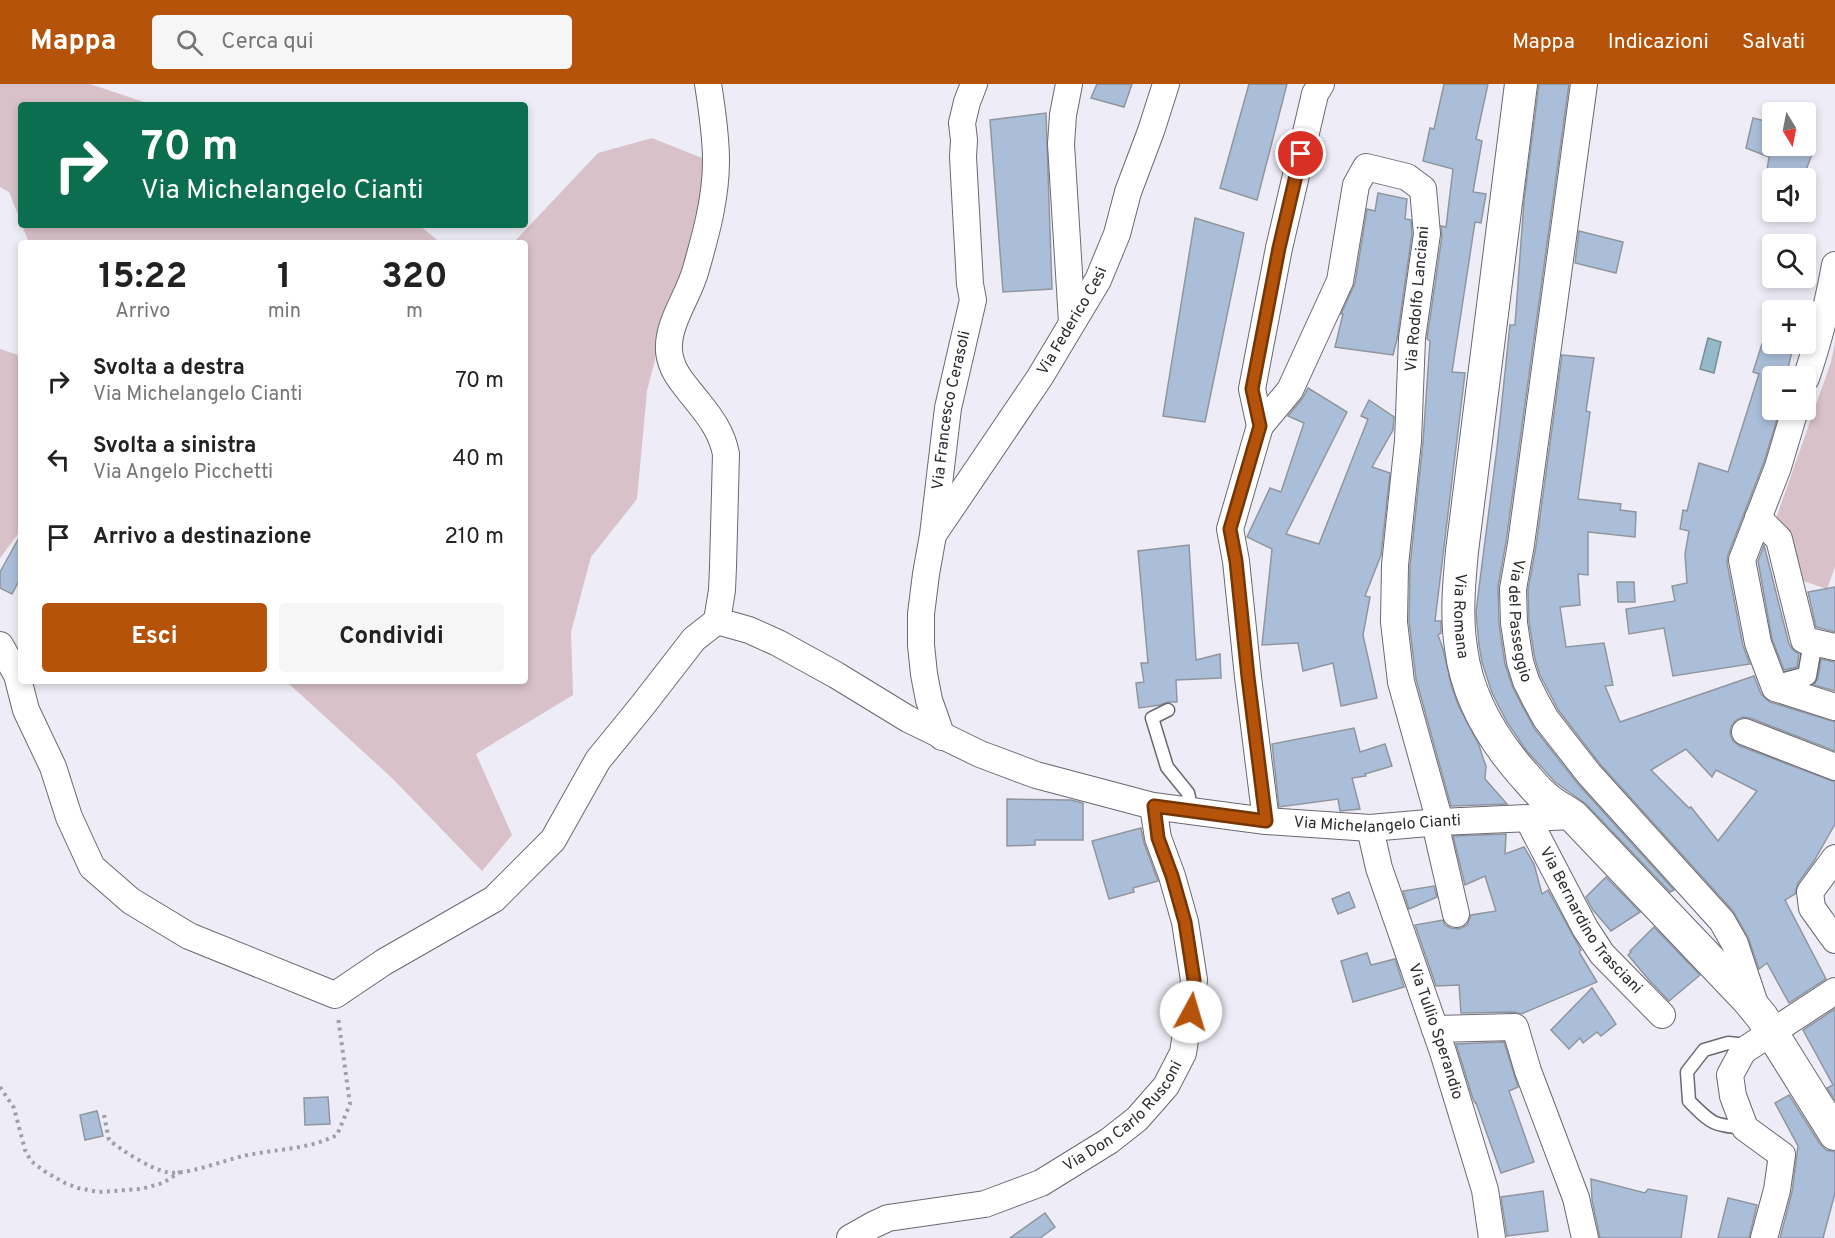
<!DOCTYPE html>
<html lang="it">
<head>
<meta charset="utf-8">
<style>
  body { margin:0; font-family:Overpass,sans-serif; background:#f6f6f6; color:#222; height:100vh; display:flex; flex-direction:column; font-size:22px; white-space:nowrap }
  * { box-sizing:border-box; margin:0 }
  p { font-size:20px; color:#767676 }
  .icon { flex:none; width:33px; height:33px; fill:none; stroke:currentColor; stroke-width:2; stroke-linecap:round; stroke-linejoin:round }
  .map { position:relative; flex:1; overflow:hidden }
  .sheet { position:absolute; left:18px; top:156px; width:510px; height:444px; display:flex; flex-direction:column; background:#fff; border-radius:6px; box-shadow:0 3px 9px #0003 }
  .sheet>* { flex:none }
  .banner { position:absolute; left:18px; top:18px; width:510px; height:126px; border-radius:6px; box-shadow:0 3px 9px #0003; background:#0b6e4f; color:#fff; overflow:hidden }
  .needle { width:39px; rotate:170deg }
  .fabs { position:absolute; left:1762px; top:18px; display:grid; gap:12px }
  .fabs a { display:grid; place-items:center; width:54px; height:54px; border-radius:6px; background:#fff; box-shadow:0 3px 9px #0003; font-size:30px }
  .pin { position:absolute; display:grid; place-items:center; width:51px; height:51px; color:#fff; margin:-26px; border:3px solid #fff; border-radius:50%; box-shadow:0 2px 6px #0007 }
  .me { position:absolute; width:66px; margin:-33px; rotate:6deg; stroke-linejoin:round; filter:drop-shadow(0 0 4px #0008) }
  .turn { display:flex; align-items:center; gap:21px; height:126px; padding:0 24px; font-size:27px }
  .turn .icon { width:78px; height:78px; stroke-width:2.5 }
  .turn b { display:block; font-size:42px; line-height:51px }
  .eta { display:flex; justify-content:space-evenly; align-items:center; height:102px; text-align:center }
  .eta b { font-size:36px; font-weight:700; line-height:42px }
  .cta { display:flex; gap:12px; margin-top:auto; padding:12px 24px }
  .cta a { flex:1; height:69px; border-radius:6px; background:#b45309; color:#fff; font-size:24px; font-weight:700; line-height:69px; text-align:center }
  .cta a+a { background:#f6f6f6; color:#222 }
  ul { padding:0; list-style:none }
  li { display:flex; align-items:center; gap:18px; height:78px; padding:0 24px }
  li div { flex:1 }
  li b { display:block; font-size:22px }
  li em { font-style:normal }
  header { display:flex; align-items:center; gap:36px; box-sizing:border-box; height:84px; padding:0 30px; background:#b45309; color:#fff }
  header strong { font-size:28px }
  nav { display:flex; gap:33px; margin-inline-start:auto; font-size:21px }
  .search { width:420px; height:54px; background:#f6f6f6; display:flex; align-items:center; gap:15px; box-sizing:border-box; padding:0 21px; border-radius:6px; color:#767676; font-size:22px }
  .map>svg:first-child { display:block }
</style>
</head>
<body>
<header>
<strong>Mappa</strong>
<div class="search"><svg class="icon" aria-label="search" viewBox="0 0 24 24"><circle cx="10" cy="10" r="6"/><path d="M15 15l6 6"/></svg>Cerca qui</div>
<nav><a>Mappa</a><a>Indicazioni</a><a>Salvati</a></nav>
</header>
<div class="map">
<svg width="1835" height="1154" viewBox="0 0 1835 1154">
  <rect width="100%" height="100%" fill="#eeedf7"/>
  <g fill="#d8c1c8">
    <path d="M0,0H90L153,21H21V138L9,108L0,103Z"/>
    <path d="M652,54L707,76L694,162L666,232L647,307L637,415L591,473L571,548L573,611L476,670L512,751L482,787L392,694L286,597H525V159H513L598,69Z"/>
    <path d="M22,141H419L441,159H29Z"/>
    <path d="M1835,258V483L1827,505L1800,496L1789,468L1791,450L1774,440L1831,278Z"/>
    <path d="M0,265L21,272V446L0,474Z"/>
  </g>
  <path fill="#95b9c7" stroke="#768f9a" stroke-width="1.5" d="M1708,254L1721,258L1714,289L1700,285Z"/>
  <g fill="#abbed9" stroke="#90969e" stroke-width="1.5" fill-rule="evenodd">
    <path d="M1097,0H1132L1124,23L1091,14Z"/>
    <path d="M1249,0H1287L1257,116L1220,104Z"/>
    <path d="M1444,0H1488L1476,55L1482,57L1473,108L1486,110L1481,139L1475,138L1452,288L1465,289L1435,537H1441V549L1438,551L1443,565L1452,604L1459,623L1479,661L1483,674L1486,682L1485,695L1507,720L1451,722L1416,595L1409,537L1410,482L1423,358L1430,257L1427,255L1442,152L1441,142L1446,143L1453,85L1423,77L1430,44L1434,45Z"/>
    <path d="M1539,0H1569L1506,458L1498,503L1499,540L1505,580L1513,604L1534,644L1578,700L1674,806L1670,808L1586,720L1555,698L1526,666L1507,638L1492,609L1482,578L1479,561L1476,528L1480,496L1497,364L1510,241H1515L1524,117Z"/>
    <path d="M1046,29L1052,205L1003,208L990,36Z"/>
    <path d="M1753,34L1773,39V62H1815L1803,94H1790L1767,86L1769,73L1746,64Z"/>
    <path d="M1378,109L1407,115L1405,135L1411,136L1412,150L1397,255L1393,271L1335,263L1343,230H1341L1355,199L1367,125L1375,127Z"/>
    <path d="M1195,134L1244,149L1205,338L1163,332Z"/>
    <path d="M1579,147L1623,158L1616,189L1575,179Z"/>
    <path d="M1762,260H1794L1786,292H1773V327L1779,329L1764,378L1728,471L1727,479L1743,562L1750,580L1673,592L1664,544L1629,550L1626,525L1675,517L1672,502L1687,499L1685,470L1689,447L1680,445L1683,426L1687,427L1699,379L1728,388L1759,290L1753,288Z"/>
    <path d="M1562,271L1594,274L1586,327L1590,328L1578,415L1621,420L1620,426L1636,428L1635,453L1588,448V491L1578,490L1580,521L1560,523L1566,563L1604,559L1613,601L1605,602L1620,638L1754,592L1761,610L1770,618L1835,638V667L1750,634L1743,633L1736,636L1731,643L1730,650L1733,657L1740,662L1835,698V740L1814,777L1798,799L1795,810L1785,816L1826,895L1789,919L1767,879L1759,885L1748,853L1733,827L1600,680L1559,627L1540,591L1535,575L1529,538L1528,506L1536,462ZM1686,665L1712,693L1716,686L1757,707L1718,757L1691,723L1689,724L1651,686Z"/>
    <path d="M1308,304L1347,328L1286,450L1319,460L1368,335L1361,332L1369,316L1394,333L1393,346L1372,383L1390,389L1381,471L1365,512L1370,513L1363,551L1377,614L1341,622L1333,579L1303,587L1298,559L1262,561L1272,465L1247,453L1270,404L1281,408L1304,339L1288,332L1302,315Z"/>
    <path d="M21,450V493L12,510L0,504V488Z"/>
    <path d="M1189,461L1196,576L1220,570L1221,594L1176,596L1177,618H1168L1160,621L1139,624L1136,599L1144,598L1141,579H1148L1138,467Z"/>
    <path d="M1764,461L1789,560L1793,566L1799,570L1797,583L1784,586L1772,555L1758,477Z"/>
    <path d="M1617,498H1634L1635,518H1618Z"/>
    <path d="M1835,503V548L1816,543L1808,508Z"/>
    <path d="M1821,575L1835,578V607L1814,601L1818,594Z"/>
    <path d="M1354,644L1360,668L1385,660L1392,682L1365,690L1366,692L1352,694L1360,725L1340,727L1338,715L1279,723L1272,660Z"/>
    <path d="M1007,715L1071,716L1083,719V756H1035V761L1007,762Z"/>
    <path d="M1141,744L1144,759L1158,797L1133,804L1134,808L1109,815L1092,757Z"/>
    <path d="M1506,750L1505,770L1524,763L1534,780L1542,810L1548,806L1581,866L1579,868L1597,898L1521,930L1515,928L1461,929L1459,901L1436,902L1415,841L1443,836L1445,841L1451,844L1459,845L1467,841L1471,831L1496,827L1485,792L1465,801L1453,752Z"/>
    <path d="M1606,793L1640,828L1611,847L1593,826L1586,813Z"/>
    <path d="M1434,802L1437,813L1409,825L1403,807Z"/>
    <path d="M1349,808L1355,823L1338,830L1332,815Z"/>
    <path d="M1654,843L1700,891L1669,917L1649,896L1628,871L1631,868L1630,867Z"/>
    <path d="M1367,869L1371,881L1395,875L1404,903L1353,918L1341,877Z"/>
    <path d="M1592,904L1616,940L1601,952L1597,948L1583,959L1580,954L1569,965L1551,946Z"/>
    <path d="M1835,925V1016L1827,1004L1833,1001L1803,946Z"/>
    <path d="M1504,958L1518,1003L1509,1007L1534,1078L1501,1089L1476,1019H1475L1473,1015L1456,960Z"/>
    <path d="M1789,1011L1820,1060L1826,1066L1835,1068V1109L1823,1154H1780L1792,1108L1798,1062L1775,1019Z"/>
    <path d="M328,1013L330,1040L305,1041L304,1014Z"/>
    <path d="M97,1027L103,1052L85,1056L80,1031Z"/>
    <path d="M1591,1095L1645,1109L1648,1105L1687,1112L1681,1154H1600L1592,1116Z"/>
    <path d="M1543,1107L1548,1147L1507,1152L1501,1113Z"/>
    <path d="M1728,1114L1757,1121L1749,1154H1718Z"/>
    <path d="M1045,1129L1055,1143L1040,1154H1010Z"/>
  </g>
  <g fill="none" stroke-linecap="round" stroke-linejoin="round">
    <defs>
      <g id="service">
        <path d="M1168,626L1152,634L1167,683L1188,709L1192,727"/>
        <path d="M1745,1044C1712,1041 1712,1040 1689,1017L1687,988L1704,966L1728,959L1748,961"/>
      </g>
      <path id="pedestrian" d="M1782,606L1785,598L1807,592L1813,558"/>
      <g id="minor">
        <path d="M1069,0L1063,31L1061,60L1072,238"/>
        <path id="s1" d="M1584,0L1521,460L1513,505L1514,539L1520,578L1526,597L1536,617L1546,635L1589,690L1722,837L1735,860L1756,923"/>
        <path d="M1806,294C1819,257 1828,219 1835,181"/>
        <path d="M1795,326L1778,383L1742,476L1758,559L1775,604L1835,623"/>
        <path d="M1260,342L1290,306L1340,197L1356,101L1366,83L1407,93L1423,105L1427,150L1412,254L1408,357L1395,481L1394,538L1401,598L1440,738"/>
        <path d="M1758,434L1779,455L1804,556L1835,563"/>
        <path id="s2" d="M935,448L1040,293L1098,196L1117,150L1128,108L1151,47L1166,0"/>
        <path id="s3" d="M717,537L749,546L778,559L836,591L908,635L980,670L1036,691L1153,722L1266,737L1370,744L1440,738L1573,732"/>
        <path d="M0,561L17,591L26,626L53,683L69,733L92,783L131,817L189,852L335,911L384,878L494,815L553,756L598,676L642,622L694,555L717,537L722,506L723,483L726,370C722,349 711,334 698,318C686,302 671,289 669,267C667,239 689,212 696,185C706,150 716,114 716,77C716,52 712,25 708,0"/>
        <path d="M1745,648L1835,683"/>
        <path id="s4" d="M942,653L929,616L924,590L921,561V530L926,490L933,451L948,324L973,216L970,200L963,73L964,56L962,39L967,18L974,0"/>
        <path id="s5" d="M1528,735L1585,844L1602,870L1662,931"/>
        <path d="M1266,737L1248,593L1236,477L1230,445L1260,342L1252,305L1279,164L1315,10L1321,0"/>
        <path d="M1435,739L1456,830"/>
        <path id="s6" d="M1370,744L1379,784L1443,968L1485,1106L1492,1154"/>
        <path d="M1835,774L1810,808L1812,824L1835,856"/>
        <path d="M1435,945L1515,943L1528,987L1576,1114L1585,1154"/>
        <path id="s7" d="M850,1154L873,1141L888,1134L985,1120L1041,1099L1109,1057L1137,1035L1166,1002L1183,969L1194,896L1185,838L1172,792L1158,754L1153,722"/>
        <path d="M1764,1154L1777,1106L1782,1071L1745,1044L1733,1012L1730,991L1743,967L1835,907"/>
      </g>
      <g id="tertiary">
        <path id="s8" d="M1521,0L1462,467C1459,499 1456,532 1461,564C1467,612 1492,655 1524,691C1531,699 1538,708 1546,714C1554,721 1564,726 1573,732L1748,916L1762,933L1835,1050"/>
      </g>
    </defs>
    <use href="#service" stroke="#6a6972" stroke-width="15"/>
    <use href="#pedestrian" stroke="#6a6972" stroke-width="21"/>
    <use href="#minor" stroke="#6a6972" stroke-width="28"/>
    <use href="#tertiary" stroke="#6a6972" stroke-width="34"/>
    <g stroke="#a09fa7" stroke-width="4" stroke-dasharray="3 4.5" stroke-linecap="butt">
      <path d="M0,1003L14,1024L25,1066L31,1077L44,1087L65,1099L78,1104L99,1108L141,1105L163,1099L180,1088"/>
      <path d="M104,1031L109,1056C121,1066 151,1085 166,1088C185,1092 222,1077 243,1072C274,1065 308,1066 337,1051L350,1020L338,933"/>
    </g>
    <use href="#service" stroke="#fff" stroke-width="12"/>
    <use href="#pedestrian" stroke="#fff" stroke-width="18"/>
    <use href="#minor" stroke="#fff" stroke-width="26"/>
    <use href="#tertiary" stroke="#fff" stroke-width="32"/>
  </g>
  <g fill="none" stroke-linecap="round" stroke-linejoin="round">
    <defs>
      <path id="route" d="M1191,928L1194,896L1185,838L1172,792L1158,754L1154,722L1266,737L1248,593L1236,477L1230,445L1260,342L1252,305L1279,164L1301,70"/>
    </defs>
    <use href="#route" stroke="#753606" stroke-width="15"/>
    <use href="#route" stroke="#b45309" stroke-width="10"/>
  </g>
  <g text-anchor="middle" dominant-baseline="central" stroke-width="4.5" stroke-linejoin="round" paint-order="stroke">
    <g font-size="16" fill="#2c2c30" stroke="#fff">
      <text transform="translate(1418 215) rotate(-85)">Via Rodolfo Lanciani</text>
      <text stroke="none"><textPath href="#s2" startOffset="252">Via Federico Cesi</textPath></text>
      <text stroke="none"><textPath href="#s4" startOffset="332">Via Francesco Cerasoli</textPath></text>
      <text stroke="none"><textPath href="#s8" startOffset="536">Via Romana</textPath></text>
      <text stroke="none"><textPath href="#s1" startOffset="542">Via del Passeggio</textPath></text>
      <text stroke="none"><textPath href="#s3" startOffset="702">Via Michelangelo Cianti</textPath></text>
      <text stroke="none"><textPath href="#s5" startOffset="120">Via Bernardino Trasciani</textPath></text>
      <text stroke="none"><textPath href="#s6" startOffset="214">Via Tullio Sperandio</textPath></text>
      <text stroke="none"><textPath href="#s7" startOffset="308">Via Don Carlo Rusconi</textPath></text>
    </g>
  </g>
</svg>
<div class="fabs">
<a><svg class="needle" viewBox="-14 -14 28 28"><path d="M0-13l5 13h-10z" fill="#e53935"/><path d="M0 13l5-13h-10z" fill="#767676"/></svg></a>
<a><svg class="icon" aria-label="sound" viewBox="0 0 24 24"><path d="M4 9h4l5-4v14l-5-4H4zM17 9q2 3 0 6"/></svg></a>
<a><svg class="icon" aria-label="search" viewBox="0 0 24 24"><circle cx="10" cy="10" r="6"/><path d="M15 15l6 6"/></svg></a>
<a>+</a>
<a>−</a>
</div>
<div class="pin" style="left:1301px;top:70px;background:#d93025"><svg class="icon" aria-label="arrive" viewBox="0 0 24 24"><path d="M6 21V4h12l-3 4 3 4H6"/></svg></div>
<svg class="me" style="left:1191px;top:928px" viewBox="-20 -20 40 40"><circle r="19" fill="#fff"/><path d="M0-13L10 11 0 6-10 11z" fill="#b45309"/></svg>
<div class="banner">
<div class="turn"><svg class="icon" aria-label="right" viewBox="0 0 24 24"><path d="M7 20v-9h11M14 6l5 5-5 5"/></svg><div><b>70 m</b>Via Michelangelo Cianti</div></div>
</div>
<section class="sheet">
<div class="eta">
<div><b>15:22</b><p>Arrivo</p></div>
<div><b>1</b><p>min</p></div>
<div><b>320</b><p>m</p></div>
</div>
<ul>
<li><svg class="icon" aria-label="right" viewBox="0 0 24 24"><path d="M7 20v-9h11M14 6l5 5-5 5"/></svg><div><b>Svolta a destra</b><p>Via Michelangelo Cianti</p></div><em>70 m</em></li>
<li><svg class="icon" aria-label="left" viewBox="0 0 24 24"><path d="M17 20v-9H6M10 6l-5 5 5 5"/></svg><div><b>Svolta a sinistra</b><p>Via Angelo Picchetti</p></div><em>40 m</em></li>
<li><svg class="icon" aria-label="arrive" viewBox="0 0 24 24"><path d="M6 21V4h12l-3 4 3 4H6"/></svg><div><b>Arrivo a destinazione</b></div><em>210 m</em></li>
</ul>
<div class="cta"><a>Esci</a><a>Condividi</a></div>
</section>
</div>
</body>
</html>
